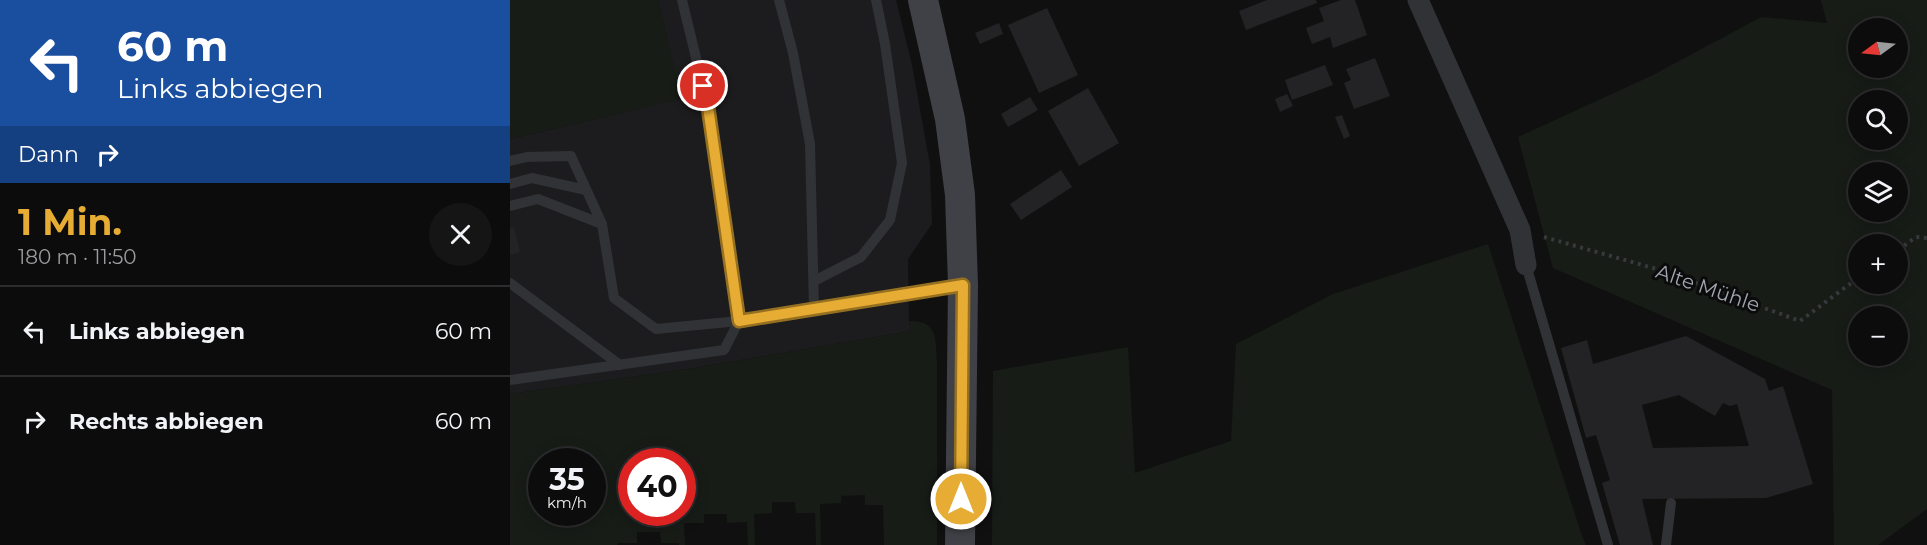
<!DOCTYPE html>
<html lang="de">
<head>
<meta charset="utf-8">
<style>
  body { margin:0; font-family:Montserrat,sans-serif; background:#151516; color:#f1f3f6; height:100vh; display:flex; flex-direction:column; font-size:22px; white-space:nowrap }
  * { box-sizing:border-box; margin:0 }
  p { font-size:20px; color:#9a9b9d }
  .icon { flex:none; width:33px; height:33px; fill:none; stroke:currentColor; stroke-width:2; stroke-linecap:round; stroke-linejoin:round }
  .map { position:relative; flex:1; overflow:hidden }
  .details { display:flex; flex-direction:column; background:#0c0c0d; width:510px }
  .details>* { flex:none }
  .banner { background:#1a4fa0; color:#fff; overflow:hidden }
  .needle { width:39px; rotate:255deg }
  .tools { position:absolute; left:1338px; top:18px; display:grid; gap:12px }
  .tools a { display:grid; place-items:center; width:60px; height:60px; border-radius:50%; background:#0c0c0d; box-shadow:0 3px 15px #0003,0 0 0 2px #2c2c2e; font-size:30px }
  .speed { position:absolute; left:18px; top:448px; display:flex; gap:12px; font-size:30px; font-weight:700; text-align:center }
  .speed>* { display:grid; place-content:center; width:78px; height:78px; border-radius:50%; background:#0c0c0d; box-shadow:0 3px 15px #0003,0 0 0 2px #2c2c2e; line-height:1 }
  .speed small { font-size:15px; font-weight:400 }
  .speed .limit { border:9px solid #d22; background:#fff; color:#111 }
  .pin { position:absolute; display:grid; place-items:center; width:51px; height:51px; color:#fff; margin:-26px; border:3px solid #fff; border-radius:50%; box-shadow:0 2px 6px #0007 }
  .me { position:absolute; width:66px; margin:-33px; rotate:0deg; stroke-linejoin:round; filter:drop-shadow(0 0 4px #0008) }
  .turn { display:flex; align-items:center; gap:21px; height:126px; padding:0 18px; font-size:27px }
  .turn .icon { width:78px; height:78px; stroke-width:2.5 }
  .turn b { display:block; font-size:42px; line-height:51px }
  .then { display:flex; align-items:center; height:57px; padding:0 18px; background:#0003; gap:12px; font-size:22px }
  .round { display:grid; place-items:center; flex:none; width:63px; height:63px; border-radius:32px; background:#151516 }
  .overview { display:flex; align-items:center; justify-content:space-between; height:102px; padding:0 18px }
  h1 { font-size:36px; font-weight:700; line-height:45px; color:#e6ac33 }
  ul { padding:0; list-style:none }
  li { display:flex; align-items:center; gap:18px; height:90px; padding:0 18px; border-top:2px solid #2c2c2e }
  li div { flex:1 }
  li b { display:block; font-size:22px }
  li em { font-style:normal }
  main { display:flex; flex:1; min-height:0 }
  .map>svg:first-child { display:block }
</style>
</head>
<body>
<main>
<section class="details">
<div class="banner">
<div class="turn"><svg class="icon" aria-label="left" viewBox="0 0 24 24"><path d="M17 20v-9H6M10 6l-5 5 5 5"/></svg><div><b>60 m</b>Links abbiegen</div></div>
<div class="then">Dann<svg class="icon" aria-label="right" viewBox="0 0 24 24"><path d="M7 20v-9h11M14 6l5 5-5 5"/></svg></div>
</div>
<div class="overview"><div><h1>1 Min.</h1><p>180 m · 11:50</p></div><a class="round"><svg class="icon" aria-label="close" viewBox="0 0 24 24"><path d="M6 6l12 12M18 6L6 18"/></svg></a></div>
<ul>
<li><svg class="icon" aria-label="left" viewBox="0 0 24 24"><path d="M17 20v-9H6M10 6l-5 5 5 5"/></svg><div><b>Links abbiegen</b></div><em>60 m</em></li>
<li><svg class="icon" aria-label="right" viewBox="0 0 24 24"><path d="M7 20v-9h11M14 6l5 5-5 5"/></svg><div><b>Rechts abbiegen</b></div><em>60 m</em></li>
</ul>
</section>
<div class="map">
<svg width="1417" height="545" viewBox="0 0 1417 545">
  <rect width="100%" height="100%" fill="#101011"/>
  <path fill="#1c1c1e" d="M148,0H386L402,65L420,165L422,224L398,259L399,321L401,331L184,368L0,394V139L128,109L163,63Z"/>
  <g fill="#171c17" fill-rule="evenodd">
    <path d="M0,0H148L172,99L0,139Z"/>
    <path d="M1311,0H1417V509L1368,545H1324L1322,390L1043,268L1008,137L1143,75L1251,17L1317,23ZM1348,28H1388V68H1348ZM1388,100V140H1348V100ZM1388,172V212H1348V172ZM1388,244V284H1348V244ZM1388,316V356H1348V316Z"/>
    <path d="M978,244L1072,536L1076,545H482L483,371L618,347L625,473L721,441L726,344L823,294Z"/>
    <path d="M399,321C429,321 425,338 427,362V545H374L373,505H355V495L331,496V503L310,504L311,545H306L305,513H286L285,502H262V513L244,514L245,545H238L237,522L217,523V514H194V523H174L175,545H169V543H151L150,532H127V543H108L107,545H0V394L184,368L401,331ZM32,462H82V513H32ZM122,462H172V513H122Z"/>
  </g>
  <g fill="#232325" fill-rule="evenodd">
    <path d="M757,0H806L807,3L736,30L729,11Z"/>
    <path d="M831,0H845L857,35L823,48L820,37L802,44L796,28L814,21L809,8Z"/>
    <path d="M537,8L568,75L529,93L498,25Z"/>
    <path d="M489,23L493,34L470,44L465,33Z"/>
    <path d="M865,58L880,96L844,109L834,83L841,80L836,69Z"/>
    <path d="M815,65L823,85L782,100L775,80Z"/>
    <path d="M578,88L609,143L569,166L538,111Z"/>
    <path d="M777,94L783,106L770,112L765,99Z"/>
    <path d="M520,97L528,110L498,127L491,114Z"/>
    <path d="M832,115L840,136L834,139L825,117Z"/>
    <path d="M551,170L562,187L511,220L500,204Z"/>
    <path d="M4,227L10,252L0,255V228Z"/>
    <path d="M1176,336L1255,379L1259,391L1273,386L1303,484L1256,498L1132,499L1143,545H1110L1092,483L1100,480L1086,435L1076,438L1051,348L1077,340L1083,364ZM1169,395L1205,416L1213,403L1220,406L1227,404L1239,446L1143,448L1132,405Z"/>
  </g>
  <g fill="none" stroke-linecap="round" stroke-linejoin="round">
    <g stroke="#37393d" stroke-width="4" stroke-dasharray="3 4.5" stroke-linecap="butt">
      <path d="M1034,237L1150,270L1290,321L1348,278"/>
      <path d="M1388,250L1406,237L1417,238"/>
    </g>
    <g stroke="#313236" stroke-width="10">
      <path d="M269,0L283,53L300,144L304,309"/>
      <path d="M0,161L17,157L61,156L92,224L104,298L146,329L229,321L450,286"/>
      <path d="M0,184L22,178L76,190"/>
      <path d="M0,206L28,199L92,224"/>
      <path d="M1016,265L1098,545"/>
      <path d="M304,281L351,257L380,220L392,163L375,44L366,0"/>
      <path d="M0,283L110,365"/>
      <path d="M0,380L214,350L229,321L198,107L172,0"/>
      <path d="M1156,545L1161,503"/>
    </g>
    <path stroke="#313236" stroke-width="21" d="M908,0L1010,230L1016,265"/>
    <path stroke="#3f4146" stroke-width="30" d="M413,0L440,119L450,195L453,285L450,545"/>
  </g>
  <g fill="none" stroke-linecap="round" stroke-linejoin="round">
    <defs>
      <path id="route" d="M193,86L198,107L229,321L453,285L451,499"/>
    </defs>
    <use href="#route" stroke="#967021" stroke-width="15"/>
    <use href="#route" stroke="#e6ac33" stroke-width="10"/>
  </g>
  <g text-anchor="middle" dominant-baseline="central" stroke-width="6" stroke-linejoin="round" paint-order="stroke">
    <g font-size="20" fill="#a2a6b1" stroke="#0b0b0c">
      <text transform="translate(1198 288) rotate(19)">Alte Mühle</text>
    </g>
  </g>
</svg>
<div class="tools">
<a><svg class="needle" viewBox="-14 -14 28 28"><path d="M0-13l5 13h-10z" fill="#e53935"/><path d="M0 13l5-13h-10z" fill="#9a9b9d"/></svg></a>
<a><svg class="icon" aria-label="search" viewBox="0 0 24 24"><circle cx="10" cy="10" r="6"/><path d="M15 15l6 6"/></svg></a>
<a><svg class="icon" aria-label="layers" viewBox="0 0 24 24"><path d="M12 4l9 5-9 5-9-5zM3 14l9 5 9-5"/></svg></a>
<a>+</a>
<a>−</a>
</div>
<div class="speed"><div>35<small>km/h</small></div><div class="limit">40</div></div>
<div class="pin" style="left:193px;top:86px;background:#d93025"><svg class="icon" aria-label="arrive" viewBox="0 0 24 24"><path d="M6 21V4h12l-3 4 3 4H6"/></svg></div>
<svg class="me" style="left:451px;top:499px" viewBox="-20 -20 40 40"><circle r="17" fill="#e6ac33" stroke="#fff" stroke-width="3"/><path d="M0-11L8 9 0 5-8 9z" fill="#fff"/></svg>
</div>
</main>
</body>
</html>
